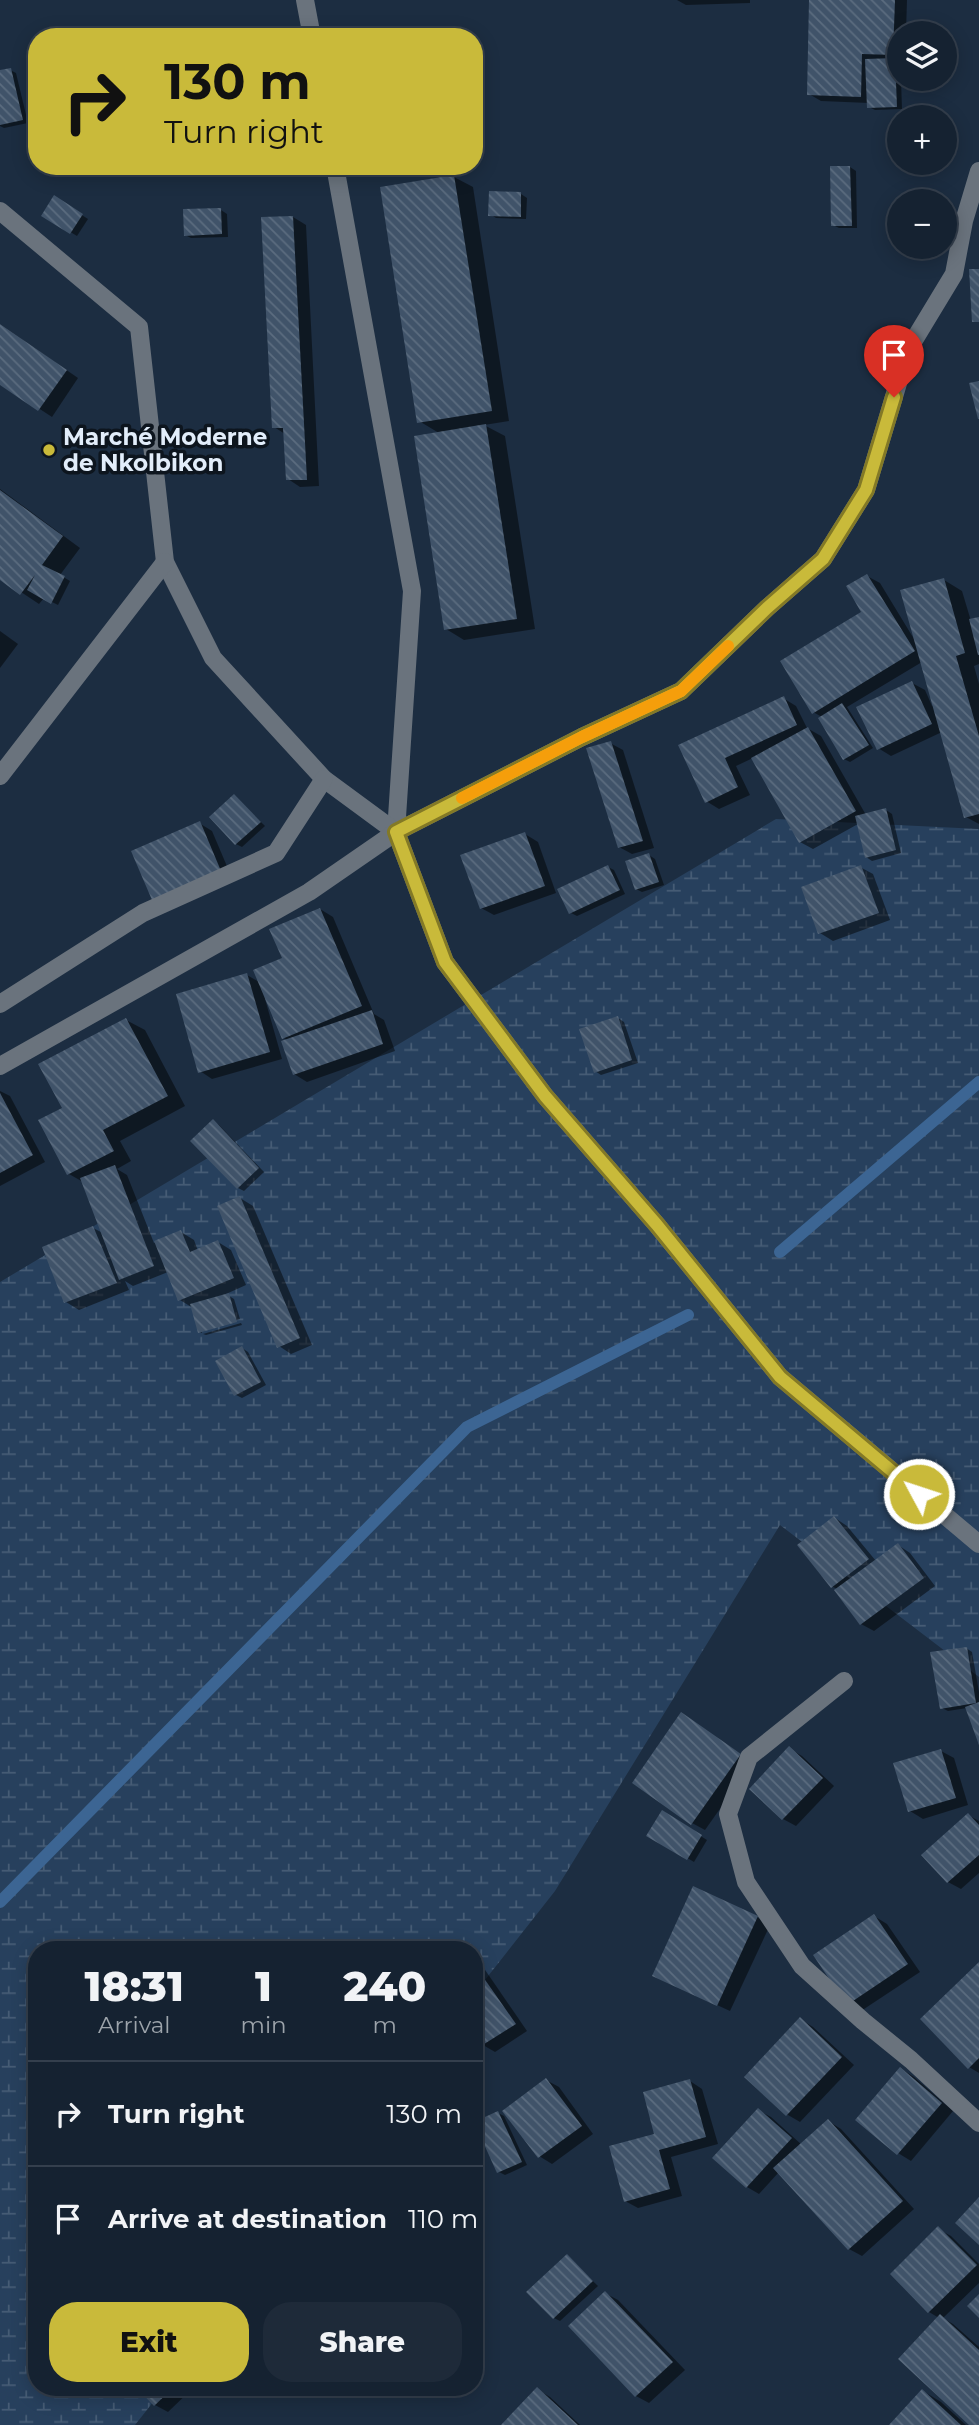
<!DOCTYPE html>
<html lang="en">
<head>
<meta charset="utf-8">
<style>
  body { margin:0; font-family:Montserrat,sans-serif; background:#1e2a39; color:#f1f3f6; height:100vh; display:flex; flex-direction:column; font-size:26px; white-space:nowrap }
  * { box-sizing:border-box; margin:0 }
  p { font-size:23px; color:#9da4ab }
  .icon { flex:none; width:38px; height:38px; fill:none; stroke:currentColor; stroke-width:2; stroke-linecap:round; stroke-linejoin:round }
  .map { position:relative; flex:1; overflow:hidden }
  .panel { position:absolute; left:28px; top:1941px; width:455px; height:455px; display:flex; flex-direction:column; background:#152231; border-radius:28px; box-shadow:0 4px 18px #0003,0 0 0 2px #343f4d }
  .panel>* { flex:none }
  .hud { position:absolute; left:28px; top:28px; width:455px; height:147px; border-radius:28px; box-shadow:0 4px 18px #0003,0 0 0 2px #343f4d; background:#c9ba3a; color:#111; overflow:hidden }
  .tools { position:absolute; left:887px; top:21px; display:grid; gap:14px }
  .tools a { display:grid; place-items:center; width:70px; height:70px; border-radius:50%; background:#152231; box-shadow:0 4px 18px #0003,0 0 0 2px #343f4d; font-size:35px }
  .pin { position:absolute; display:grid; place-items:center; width:60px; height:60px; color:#fff; margin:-72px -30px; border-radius:50% 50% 50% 0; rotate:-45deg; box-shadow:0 0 7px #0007 }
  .pin .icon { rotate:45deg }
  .me { position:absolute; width:77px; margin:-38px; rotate:310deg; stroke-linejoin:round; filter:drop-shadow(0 0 5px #0008) }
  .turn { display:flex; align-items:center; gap:24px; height:147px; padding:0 21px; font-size:32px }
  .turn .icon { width:91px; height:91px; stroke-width:2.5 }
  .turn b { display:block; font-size:49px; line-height:60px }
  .eta { display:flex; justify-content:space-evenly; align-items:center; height:119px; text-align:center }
  .eta b { font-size:42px; font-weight:800; line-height:49px }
  .primary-button { display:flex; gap:14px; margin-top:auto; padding:14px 21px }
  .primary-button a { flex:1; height:80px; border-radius:28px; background:#c9ba3a; color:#111; font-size:28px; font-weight:800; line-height:80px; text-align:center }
  .primary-button a+a { background:#1e2a39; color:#f1f3f6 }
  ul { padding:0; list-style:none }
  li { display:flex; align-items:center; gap:21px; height:105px; padding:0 21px; border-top:2px solid #343f4d }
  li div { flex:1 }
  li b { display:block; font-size:26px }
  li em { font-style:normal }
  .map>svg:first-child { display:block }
</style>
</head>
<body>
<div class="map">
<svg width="979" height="2425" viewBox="0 0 979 2425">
  <defs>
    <pattern id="wetland-marsh" width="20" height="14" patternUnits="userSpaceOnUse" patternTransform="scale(1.75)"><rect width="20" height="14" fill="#27405d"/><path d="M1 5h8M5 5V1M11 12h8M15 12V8" fill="none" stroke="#465c75"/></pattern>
    <pattern id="building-back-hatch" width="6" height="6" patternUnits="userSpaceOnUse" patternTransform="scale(1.75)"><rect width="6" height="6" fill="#405369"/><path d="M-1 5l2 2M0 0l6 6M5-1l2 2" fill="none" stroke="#5b6c7f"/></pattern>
  </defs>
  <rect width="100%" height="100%" fill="#1c2d41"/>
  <path fill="url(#wetland-marsh)" d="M776,819L979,829V1677L780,1525L555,1891L474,1994V1950H37V2387H165L135,2425H0V1282Z"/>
  <g fill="#0007">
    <path d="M677,0H750V3L686,5Z"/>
    <path d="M811,0H907L906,33H900V79H901L902,109L875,110L869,107V103L821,101L809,94Z"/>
    <path d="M206,31L217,37H169Z"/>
    <path d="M34,59H37V77Z"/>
    <path d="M10,70L16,73L28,123L4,128L0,126V72Z"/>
    <path d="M850,167L856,171L857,228H839L833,225Z"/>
    <path d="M454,177L473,187L509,421L484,425L505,436L535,629L464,640L446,629L439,433L419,421Z"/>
    <path d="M521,194L527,198L526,219L496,218L490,214Z"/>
    <path d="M55,198L88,219L77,236L44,216Z"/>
    <path d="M221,210L227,214L228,237L191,238L185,235Z"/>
    <path d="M293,217L306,225L319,486L300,487L288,479L285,434L274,427Z"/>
    <path d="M0,324L78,378L52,417L0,383Z"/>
    <path d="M0,489L80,548L60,575L70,581L58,605L44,598L39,604L0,578Z"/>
    <path d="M867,576L880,583L914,639L944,580L962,591L971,621L979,619V664L974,666L979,684V824L966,817L942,732L891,756L878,748L912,683L925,690L932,706L934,705L922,662L847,707L873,748L850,762L844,759L822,717L813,712L864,613Z"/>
    <path d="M0,631L18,644L0,668Z"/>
    <path d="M783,698L796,706L807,728L821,736L866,815L886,810L892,814L901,853L872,861L866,857L858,824L813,849L800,842L753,758L736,766L750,795L719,809L706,801L681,746Z"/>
    <path d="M610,743L623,750L654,848L632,854L619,847Z"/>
    <path d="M234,796L265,826L242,847L236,844Z"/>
    <path d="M199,823L212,831L232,878L153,899Z"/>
    <path d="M525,834L538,842L556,893L494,915L481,908Z"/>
    <path d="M649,855L655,859L664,885L642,892L636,889Z"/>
    <path d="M608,867L614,870L625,894L577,916L571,913Z"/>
    <path d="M860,867L873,874L890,920L833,941L820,933Z"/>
    <path d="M320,909L333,917L374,1014L384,1020L395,1051L307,1082L294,1074L288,1041L284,1038L267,998L265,999L282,1059L212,1079L200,1071L247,975L261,983L284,959Z"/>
    <path d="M618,1018L624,1022L638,1063L601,1075L595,1071Z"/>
    <path d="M126,1020L145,1030L185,1106L120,1141L131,1161L117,1169L127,1175L154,1243L181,1232L194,1240L198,1251L218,1242L231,1250L246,1285L226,1294L234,1299L240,1319L202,1330V1333L200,1332L193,1308L180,1300L168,1272L133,1286L125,1281L129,1290L79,1310L66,1302L93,1228L103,1233L83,1182L69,1174L64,1109Z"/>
    <path d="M0,1091L10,1096L45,1162L0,1186Z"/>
    <path d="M213,1121L219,1125L264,1172L244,1191L238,1188Z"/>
    <path d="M240,1198L253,1206L312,1345L291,1354L279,1346Z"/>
    <path d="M241,1323L242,1325L206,1335L203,1334Z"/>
    <path d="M242,1348L248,1352L266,1385L242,1398L236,1395Z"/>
    <path d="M835,1518L847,1526L876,1561L898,1545L910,1553L935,1586L874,1631L861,1624L838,1589L833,1587Z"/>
    <path d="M966,1648L972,1652L979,1692V1741L967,1708L948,1711L942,1708Z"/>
    <path d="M682,1715L753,1762L705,1830L692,1823Z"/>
    <path d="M790,1749L802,1756L834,1786L796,1826L783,1819L751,1789Z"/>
    <path d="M941,1751L954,1758L968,1805L923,1819L910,1811Z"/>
    <path d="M663,1813L707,1840L694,1862L649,1835Z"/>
    <path d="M968,1815L979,1821V1873L961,1889L948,1882Z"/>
    <path d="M874,1916L887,1924L920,1972L861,2011L849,2004Z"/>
    <path d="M757,1917L770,1925L730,2011L667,1982Z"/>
    <path d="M474,1960L481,1964L527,2031L495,2052L483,2045L474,2033Z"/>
    <path d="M979,1965V2073L969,2067Z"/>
    <path d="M800,2019L813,2027L854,2065L800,2122L788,2115L746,2076Z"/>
    <path d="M901,2069L914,2077L953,2111L911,2161L898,2153Z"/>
    <path d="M546,2080L559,2087L593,2134L552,2164L539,2156Z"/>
    <path d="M690,2081L702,2089L718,2144L671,2157L682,2196L638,2208L625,2201L656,2135Z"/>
    <path d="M474,2093L485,2107L474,2115Z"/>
    <path d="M758,2110L771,2117L802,2145L828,2121L841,2129L914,2209L862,2256L849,2249L779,2172L759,2194L747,2187Z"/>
    <path d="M498,2113L504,2116L527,2165L505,2175L499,2172Z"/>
    <path d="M938,2229L951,2236L979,2264V2283L943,2318L953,2324L979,2347V2425H971L939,2318L929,2312Z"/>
    <path d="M567,2256L598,2286L560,2321L554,2318Z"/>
    <path d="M605,2293L618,2300L685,2370L649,2403L636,2396L570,2326Z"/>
    <path d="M139,2387H194L168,2412L155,2405Z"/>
    <path d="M537,2389L550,2397L580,2425H503Z"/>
    <path d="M923,2391L941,2402L966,2425H891Z"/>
  </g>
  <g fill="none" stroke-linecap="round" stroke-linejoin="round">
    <g stroke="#3c6593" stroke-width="12">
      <path d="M780,1252L979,1082"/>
      <path d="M0,1902L467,1427L688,1315"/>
    </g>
  </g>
  <g fill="url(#building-back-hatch)">
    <path d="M809,0H895L893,55L862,54L861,97L807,95Z"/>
    <path d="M207,29L208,37H167V35Z"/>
    <path d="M895,58L897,107L867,108L865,59Z"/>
    <path d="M11,68L23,120L0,125V70Z"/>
    <path d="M830,166H850L852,226H831Z"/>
    <path d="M454,175L492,411L417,423L380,187Z"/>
    <path d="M489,191L521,192V217L488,216Z"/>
    <path d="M54,195L83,214L70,234L41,216Z"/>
    <path d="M221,208L222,234L184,236L183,209Z"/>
    <path d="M293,216L307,480H286L283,428H272L261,217Z"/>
    <path d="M969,269H979V322H972Z"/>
    <path d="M0,324L67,370L38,411L0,385Z"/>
    <path d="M979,381V419H978L969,383Z"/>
    <path d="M486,424L517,619L444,630L414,436Z"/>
    <path d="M0,490L63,536L42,565L65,576L51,604L27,590L35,575L20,595L0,580Z"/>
    <path d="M867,574L915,651L812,714L780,661L861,612L846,586Z"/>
    <path d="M944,578L965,653L956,656L979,736V814L964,818L900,590Z"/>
    <path d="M979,617V655H978L969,619Z"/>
    <path d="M912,681L932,724L877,750L856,707Z"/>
    <path d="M784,696L797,725L725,758L738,787L705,803L678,745Z"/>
    <path d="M842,703L869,745L843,760L818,718Z"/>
    <path d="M808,727L856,811L799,843L751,758Z"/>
    <path d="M611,741L643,841L618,848L586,748Z"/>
    <path d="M234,794L261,822L235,845L209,817Z"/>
    <path d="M886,808L896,850L865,858L855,816Z"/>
    <path d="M200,821L221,871L152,900L131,851Z"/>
    <path d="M525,832L545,886L480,909L460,855Z"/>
    <path d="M649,853L659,882L635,890L625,861Z"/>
    <path d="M608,865L620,890L569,914L557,889Z"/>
    <path d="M861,865L879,913L818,934L801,887Z"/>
    <path d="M320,908L362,1006L282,1039L253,970L282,958L269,929Z"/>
    <path d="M247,973L270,1052L198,1073L176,994Z"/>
    <path d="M372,1010L383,1044L293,1075L281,1041Z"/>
    <path d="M618,1016L632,1060L594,1073L579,1029Z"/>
    <path d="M126,1018L168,1096L103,1130L114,1151L67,1175L38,1120L62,1108L38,1064Z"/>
    <path d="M0,1093L33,1155L0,1173Z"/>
    <path d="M213,1119L259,1168L237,1189L190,1141Z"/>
    <path d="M115,1165L154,1266L119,1280L80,1178Z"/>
    <path d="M240,1196L300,1338L277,1348L217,1206Z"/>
    <path d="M93,1226L117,1283L64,1303L42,1247Z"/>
    <path d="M181,1230L190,1252L218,1240L234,1278L178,1301L154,1241Z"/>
    <path d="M229,1293L237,1322L198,1333L190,1304Z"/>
    <path d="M242,1346L261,1382L234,1396L215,1361Z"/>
    <path d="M834,1516L869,1559L831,1588L797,1545Z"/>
    <path d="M898,1543L924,1578L860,1625L834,1590Z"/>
    <path d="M967,1647L976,1703L940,1709L930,1652Z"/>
    <path d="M979,1702V1745L965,1707Z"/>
    <path d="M681,1712L741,1754L691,1825L632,1783Z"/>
    <path d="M789,1746L823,1778L782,1820L749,1789Z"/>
    <path d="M941,1749L956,1798L908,1812L893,1763Z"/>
    <path d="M662,1810L702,1835L687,1860L646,1836Z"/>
    <path d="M968,1813L979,1825V1855L947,1883L921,1855Z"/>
    <path d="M693,1886L758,1916L717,2006L652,1976Z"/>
    <path d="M874,1914L908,1964L847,2005L813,1955Z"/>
    <path d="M979,1962V2058L968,2069L920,2019Z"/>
    <path d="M474,1964L516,2024L481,2046L474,2036Z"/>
    <path d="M800,2017L842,2057L786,2116L744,2077Z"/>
    <path d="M900,2067L942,2103L897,2155L855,2120Z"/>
    <path d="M546,2078L582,2126L538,2158L502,2111Z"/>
    <path d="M690,2079L706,2137L659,2150L670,2189L624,2202L609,2146L654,2134L643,2092Z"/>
    <path d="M758,2108L792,2138L746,2188L712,2158Z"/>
    <path d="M498,2111L522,2162L497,2173L474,2122Z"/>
    <path d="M828,2119L903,2201L848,2250L773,2168Z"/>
    <path d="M979,2197V2245L955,2223Z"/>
    <path d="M938,2226L977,2265L928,2313L890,2274Z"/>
    <path d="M567,2254L593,2281L553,2319L526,2292Z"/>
    <path d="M605,2291L673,2362L635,2397L568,2326Z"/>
    <path d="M979,2294V2318L967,2306Z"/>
    <path d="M940,2314L979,2350V2425H969L898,2359Z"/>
    <path d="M136,2387H174L154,2406Z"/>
    <path d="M537,2387L578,2425H501Z"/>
    <path d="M922,2389L961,2425H889Z"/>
  </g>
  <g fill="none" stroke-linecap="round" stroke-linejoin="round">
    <g stroke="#6a737d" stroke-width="18">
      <path d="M305,0L312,37"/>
      <path d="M335,166L412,591L396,832L445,962L545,1096L657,1225L780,1377L979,1544"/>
      <path d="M0,211L139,327L165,562L213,658L324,779L396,832"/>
      <path d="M0,776L165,562"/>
      <path d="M0,1004L143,913L276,853L324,779"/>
      <path d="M0,1066L309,892L396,832L582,737L681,691L767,608L823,559L866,490L908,350L954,274L964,221L979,171"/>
      <path d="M844,1681L749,1757L728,1814L746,1882L802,1966L863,2021L911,2060L979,2123"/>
    </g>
  </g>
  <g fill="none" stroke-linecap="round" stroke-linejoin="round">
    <defs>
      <path id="route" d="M894,397L866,490L823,559L767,608L681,691L582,737L396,832L445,962L545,1096L657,1225L780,1377L919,1494"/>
    </defs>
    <use href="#route" stroke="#837926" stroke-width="18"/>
    <use href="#route" stroke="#c9ba3a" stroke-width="12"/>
    <path stroke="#f59e0b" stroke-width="12" d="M462,798L582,737L681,691L728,646"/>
  </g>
  <circle fill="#c9ba3a" stroke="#0d151e" stroke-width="2.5" cx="49" cy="450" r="7"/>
  <g text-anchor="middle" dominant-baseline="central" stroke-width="7" stroke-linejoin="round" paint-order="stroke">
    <g font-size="23" font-weight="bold" fill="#e2edfa" stroke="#0d151e" text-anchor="start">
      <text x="63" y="437">Marché Moderne<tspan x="63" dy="26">de Nkolbikon</tspan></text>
    </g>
  </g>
</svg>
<div class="tools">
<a><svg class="icon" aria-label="layers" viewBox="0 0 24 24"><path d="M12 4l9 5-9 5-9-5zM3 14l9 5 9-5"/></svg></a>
<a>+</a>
<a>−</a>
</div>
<div class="pin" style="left:894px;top:397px;background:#d93025"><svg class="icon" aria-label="arrive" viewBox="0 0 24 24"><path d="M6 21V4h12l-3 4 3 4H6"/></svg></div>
<svg class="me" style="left:919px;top:1494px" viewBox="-20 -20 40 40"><circle r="17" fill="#c9ba3a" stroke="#fff" stroke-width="3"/><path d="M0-11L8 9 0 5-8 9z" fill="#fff"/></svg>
<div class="hud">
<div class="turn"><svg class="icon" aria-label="right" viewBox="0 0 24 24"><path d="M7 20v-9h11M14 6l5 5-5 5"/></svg><div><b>130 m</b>Turn right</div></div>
</div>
<section class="panel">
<div class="eta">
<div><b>18:31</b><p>Arrival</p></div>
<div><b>1</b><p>min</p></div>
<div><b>240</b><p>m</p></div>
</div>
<ul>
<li><svg class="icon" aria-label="right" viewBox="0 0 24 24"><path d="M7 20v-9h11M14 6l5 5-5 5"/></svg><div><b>Turn right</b></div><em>130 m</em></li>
<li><svg class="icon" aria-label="arrive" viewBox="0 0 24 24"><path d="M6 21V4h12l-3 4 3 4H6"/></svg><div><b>Arrive at destination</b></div><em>110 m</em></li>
</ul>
<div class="primary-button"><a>Exit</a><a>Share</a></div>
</section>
</div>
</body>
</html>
